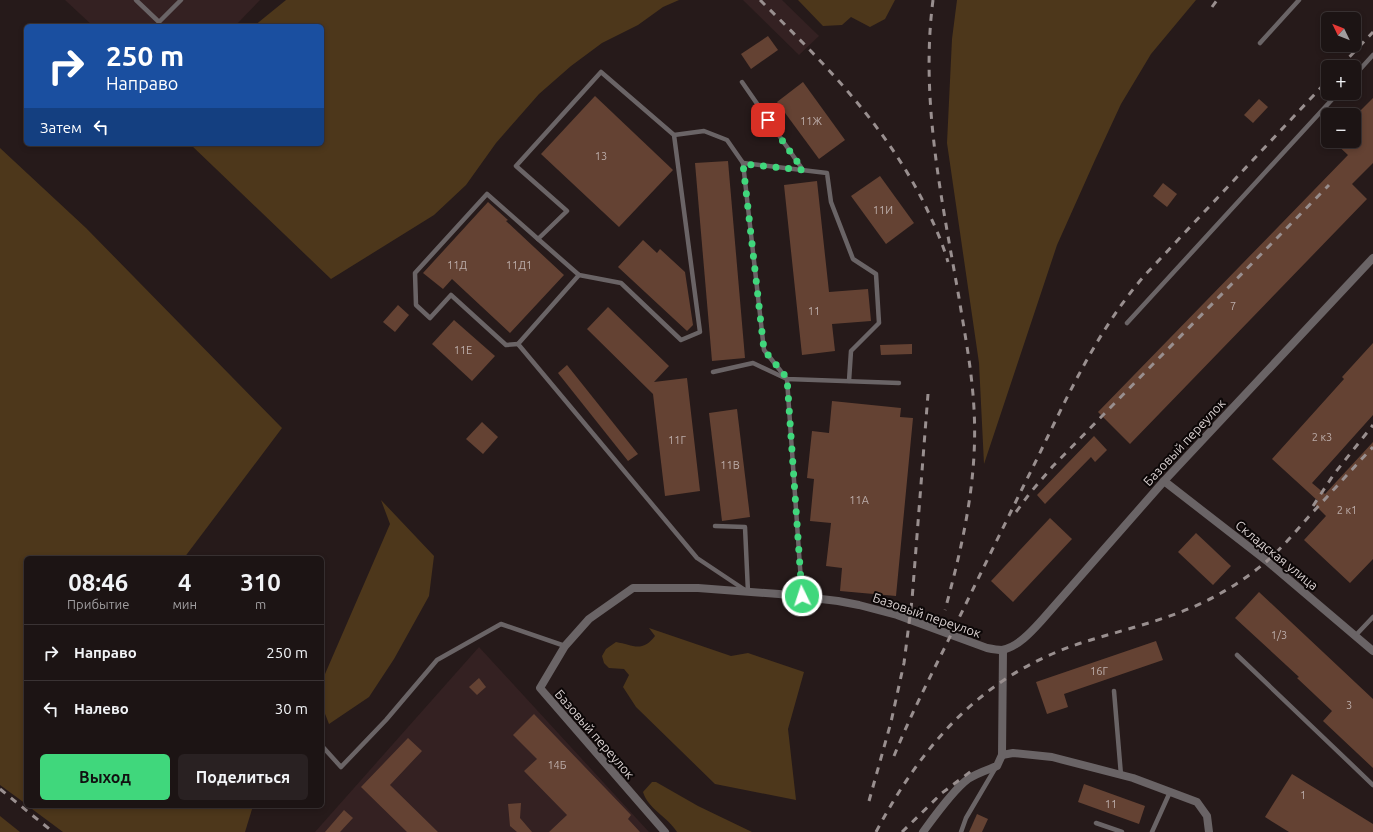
<!DOCTYPE html>
<html lang="ru">
<head>
<meta charset="utf-8">
<style>
  body { margin:0; font-family:Ubuntu,sans-serif; background:#292122; color:#f1f3f6; height:100vh; display:flex; flex-direction:column; font-size:15px; white-space:nowrap }
  * { box-sizing:border-box; margin:0 }
  p { font-size:13px; color:#a09ea0 }
  .icon { flex:none; width:22px; height:22px; fill:none; stroke:currentColor; stroke-width:2; stroke-linecap:round; stroke-linejoin:round }
  .map { position:relative; flex:1; overflow:hidden }
  .sheet { position:absolute; left:24px; top:556px; width:300px; height:252px; display:flex; flex-direction:column; background:#1c1414; border-radius:6px; box-shadow:0 2px 6px #0003,0 0 0 1px #3a3334 }
  .sheet>* { flex:none }
  .top-card { position:absolute; left:24px; top:24px; width:300px; height:122px; border-radius:6px; box-shadow:0 2px 6px #0003,0 0 0 1px #3a3334; background:#1a4fa0; color:#fff; overflow:hidden }
  .needle { width:26px; rotate:313deg }
  .controls { position:absolute; left:1321px; top:12px; display:grid; gap:8px }
  .controls a { display:grid; place-items:center; width:40px; height:40px; border-radius:6px; background:#1c1414; box-shadow:0 2px 6px #0003,0 0 0 1px #3a3334; font-size:20px }
  .pin { position:absolute; display:grid; place-items:center; width:34px; height:34px; color:#fff; margin:-17px; border-radius:8px; box-shadow:0 2px 6px #0006 }
  .me { position:absolute; width:44px; margin:-22px; rotate:356deg; stroke-linejoin:round; filter:drop-shadow(0 0 3px #0008) }
  .turn { display:flex; align-items:center; gap:14px; height:84px; padding:0 16px; font-size:18px }
  .turn .icon { width:52px; height:52px; stroke-width:2.5 }
  .turn b { display:block; font-size:28px; line-height:34px }
  .then { display:flex; align-items:center; height:38px; padding:0 16px; background:#0003; gap:8px; font-size:15px }
  .eta { display:flex; justify-content:space-evenly; align-items:center; height:68px; text-align:center }
  .eta b { font-size:24px; font-weight:700; line-height:28px }
  .button { display:flex; gap:8px; margin-top:auto; padding:8px 16px }
  .button a { flex:1; height:46px; border-radius:6px; background:#40d77c; color:#111; font-size:16px; font-weight:700; line-height:46px; text-align:center }
  .button a+a { background:#292122; color:#f1f3f6 }
  ul { padding:0; list-style:none }
  li { display:flex; align-items:center; gap:12px; height:56px; padding:0 16px; border-top:1px solid #3a3334 }
  li div { flex:1 }
  li b { display:block; font-size:15px }
  li em { font-style:normal }
  .map>svg:first-child { display:block }
</style>
</head>
<body>
<div class="map">
<svg width="1373" height="832" viewBox="0 0 1373 832">
  <rect width="100%" height="100%" fill="#261a1a"/>
  <g fill="#342122">
    <path d="M65,0H260L235,26H93Z"/>
    <path d="M743,0H782L819,36L799,55Z"/>
    <path d="M479,647L649,832H315Z"/>
  </g>
  <g fill="#4d371b">
    <path d="M286,0H679L663,7L638,25L602,43L571,66L539,94L496,143L466,185L434,215L331,279L190,144H322V26H254Z"/>
    <path d="M798,0H895L885,19L870,27L851,17L842,25L823,26Z"/>
    <path d="M957,0H1196L1151,54L1121,104L1095,160L1057,245L984,464L979,363L947,143L952,39Z"/>
    <path d="M0,148L86,228L282,428L184,558H26V804L0,785Z"/>
    <path d="M381,500L434,556L429,596L394,659L369,697L329,724L322,706V695L325,674L390,524Z"/>
    <path d="M649,628L731,656L748,653L804,672L788,729L796,800L715,784L636,707L623,687L629,675L624,669L609,668L604,663L602,656L606,649L616,642C633,645 642,653 655,636Z"/>
    <path d="M652,782H656L698,806L752,832H677C668,817 648,809 643,792Z"/>
    <path d="M28,806H253L245,832H63Z"/>
    <path d="M0,816L20,832H0Z"/>
  </g>
  <g fill="#644233">
    <path d="M768,36L778,50L751,69L741,54Z"/>
    <path d="M803,82L845,140L819,159L777,102Z"/>
    <path d="M595,96L673,170L619,227L541,154Z"/>
    <path d="M1373,98V163L1352,184L1367,199L1130,444L1098,412L1348,155L1333,141H1354V117Z"/>
    <path d="M1259,99L1268,107L1253,123L1244,115Z"/>
    <path d="M728,161L745,358L712,361L695,163Z"/>
    <path d="M880,176L914,223L886,244L851,196Z"/>
    <path d="M817,181L829,292L868,289L871,321L832,324L835,351L802,355L784,185Z"/>
    <path d="M1163,183L1177,194L1167,207L1153,196Z"/>
    <path d="M488,202L508,220L506,221L564,275L510,333L452,279L443,289L423,273Z"/>
    <path d="M643,240L657,253L660,249L685,272L693,325L687,331L618,267Z"/>
    <path d="M398,305L409,315L395,332L383,322Z"/>
    <path d="M608,307L669,366L654,382L687,378L700,491L665,496L653,394L587,329Z"/>
    <path d="M454,320L495,356L472,381L432,344Z"/>
    <path d="M1373,343V415L1312,483L1325,494L1373,442V559L1350,583L1304,540L1326,516L1315,505L1318,501L1272,459L1344,379L1342,377Z"/>
    <path d="M912,344V354L881,355L880,345Z"/>
    <path d="M567,365L638,454L628,461L558,373Z"/>
    <path d="M832,401L901,408L900,417L913,418L896,596L840,591L842,568L826,566L831,523L810,521L814,479L807,478L812,431L829,433Z"/>
    <path d="M737,409L750,517L722,521L709,413Z"/>
    <path d="M482,422L498,437L483,454L466,439Z"/>
    <path d="M1094,436L1107,450L1095,462L1091,457L1045,504L1037,495Z"/>
    <path d="M1050,518L1072,539L1013,602L991,581Z"/>
    <path d="M1196,533L1231,566L1213,585L1178,552Z"/>
    <path d="M1259,592L1373,699V768L1323,721L1332,711L1297,678L1299,677L1235,618Z"/>
    <path d="M1156,641L1163,660L1064,694L1068,707L1047,714L1036,682Z"/>
    <path d="M479,678L486,687L477,695L469,687Z"/>
    <path d="M534,714L631,815L628,819L640,832H549L567,815L524,771L537,759L513,735Z"/>
    <path d="M408,738L422,751L390,785L438,832H407L361,787Z"/>
    <path d="M1292,774L1373,824V832H1289L1265,817Z"/>
    <path d="M1084,784L1145,806L1139,824L1078,802Z"/>
    <path d="M521,803L520,818L532,832H517L510,826L508,804Z"/>
    <path d="M344,810L353,818L340,832H325Z"/>
    <path d="M977,814L988,819L982,832H969Z"/>
  </g>
  <g fill="none" stroke-linecap="round" stroke-linejoin="round">
    <g stroke="#6a6466" stroke-width="4.5">
      <path d="M136,0L159,22L181,0"/>
      <path d="M1260,43L1299,0"/>
      <path d="M1354,76L1373,55"/>
      <path d="M742,82L803,170"/>
      <path d="M674,135L700,332L681,340L621,283L579,275L538,239L567,211L516,166L601,72L674,135L704,131L727,140L743,163"/>
      <path d="M579,275L518,344L697,558L745,590"/>
      <path d="M1127,323L1338,93"/>
      <path d="M518,344L506,345L451,295L430,318L416,305L415,273L487,194L538,239"/>
      <path d="M713,372L753,363L787,379L899,383"/>
      <path d="M715,526L745,527L748,592"/>
      <path d="M802,596L787,379L764,350L743,163L827,173L831,202L853,259L876,274L879,323L851,351L849,381"/>
      <path d="M1356,635L1373,617"/>
      <path d="M1237,655L1373,785"/>
      <path d="M1114,691L1121,775"/>
      <path d="M322,746L341,767L386,720L437,660L501,624L565,646"/>
      <path d="M1096,823L1122,832"/>
      <path d="M961,832L966,818L996,767"/>
      <path d="M1152,832L1170,792"/>
    </g>
    <g stroke="#6a6466" stroke-width="8">
      <path d="M1164,481L1267,561L1373,651"/>
      <path d="M1002,755L1013,753L1052,757L1133,778L1197,802L1207,816L1209,832"/>
      <path d="M665,832L540,688L565,646L589,619L633,588H698L779,594L838,601L859,605L897,615L987,648C992,649 997,650 1002,650C1018,647 1032,631 1042,620L1164,481L1373,258"/>
      <path d="M923,832C934,817 953,790 968,779C977,773 987,770 997,766L1002,755L1003,650"/>
    </g>
    <g stroke="#998f8f" stroke-width="3" stroke-dasharray="7 7" stroke-linecap="butt">
      <path d="M760,0C823,62 883,122 924,203C933,222 942,241 948,262"/>
      <path d="M933,0C920,100 942,200 959,298C965,335 972,371 974,409C978,478 963,544 945,610"/>
      <path d="M1212,7L1217,0"/>
      <path d="M1340,67L1373,32"/>
      <path d="M1313,506L1334,474L1373,425"/>
      <path d="M1016,512L1030,493L1053,466L1329,185"/>
      <path d="M894,756C909,719 927,683 945,647C971,593 997,540 1023,487C1060,414 1091,337 1145,275L1328,80"/>
      <path d="M0,789L53,832"/>
      <path d="M869,801L891,722L904,663L912,600L928,394"/>
      <path d="M876,832C923,743 983,675 1081,643C1128,628 1178,618 1221,593C1237,584 1253,573 1267,561C1283,547 1297,530 1311,514C1332,492 1352,469 1373,447"/>
      <path d="M902,832L942,793L974,769"/>
    </g>
  </g>
  <g fill="none" stroke-linecap="round" stroke-linejoin="round">
    <path stroke="#40d77c" stroke-width="7" stroke-dasharray="0 12.6" d="M768,120L803,170L743,164L764,350L787,378L802,596"/>
  </g>
  <g text-anchor="middle" dominant-baseline="central" stroke-width="4" stroke-linejoin="round" paint-order="stroke">
    <g font-size="11" fill="#bcadaa">
      <text x="811" y="121">11Ж</text>
      <text x="601" y="156">13</text>
      <text x="883" y="210">11И</text>
      <text x="457" y="265">11Д</text>
      <text x="519" y="265">11Д1</text>
      <text x="1233" y="306">7</text>
      <text x="814" y="311">11</text>
      <text x="463" y="350">11Е</text>
      <text x="1322" y="437">2 к3</text>
      <text x="677" y="440">11Г</text>
      <text x="730" y="465">11В</text>
      <text x="859" y="500">11А</text>
      <text x="1347" y="510">2 к1</text>
      <text x="1279" y="635">1/3</text>
      <text x="1099" y="671">16Г</text>
      <text x="1349" y="705">3</text>
      <text x="557" y="765">14Б</text>
      <text x="1303" y="795">1</text>
      <text x="1111" y="804">11</text>
    </g>
    <g font-size="13" fill="#dad1d1" stroke="#0c0707">
      <text transform="translate(1184 442) rotate(-47)">Базовый переулок</text>
      <text transform="translate(1277 555) rotate(39)">Складская улица</text>
      <text transform="translate(927 615) rotate(19)">Базовый переулок</text>
      <text transform="translate(595 734) rotate(49)">Базовый переулок</text>
    </g>
  </g>
</svg>
<div class="controls">
<a><svg class="needle" viewBox="-14 -14 28 28"><path d="M0-13l5 13h-10z" fill="#e53935"/><path d="M0 13l5-13h-10z" fill="#a09ea0"/></svg></a>
<a>+</a>
<a>−</a>
</div>
<div class="pin" style="left:768px;top:120px;background:#d93025"><svg class="icon" aria-label="arrive" viewBox="0 0 24 24"><path d="M6 21V4h12l-3 4 3 4H6"/></svg></div>
<svg class="me" style="left:802px;top:596px" viewBox="-20 -20 40 40"><circle r="17" fill="#40d77c" stroke="#fff" stroke-width="3"/><path d="M0-11L8 9 0 5-8 9z" fill="#fff"/></svg>
<div class="top-card">
<div class="turn"><svg class="icon" aria-label="right" viewBox="0 0 24 24"><path d="M7 20v-9h11M14 6l5 5-5 5"/></svg><div><b>250 m</b>Направо</div></div>
<div class="then">Затем<svg class="icon" aria-label="left" viewBox="0 0 24 24"><path d="M17 20v-9H6M10 6l-5 5 5 5"/></svg></div>
</div>
<section class="sheet">
<div class="eta">
<div><b>08:46</b><p>Прибытие</p></div>
<div><b>4</b><p>мин</p></div>
<div><b>310</b><p>m</p></div>
</div>
<ul>
<li><svg class="icon" aria-label="right" viewBox="0 0 24 24"><path d="M7 20v-9h11M14 6l5 5-5 5"/></svg><div><b>Направо</b></div><em>250 m</em></li>
<li><svg class="icon" aria-label="left" viewBox="0 0 24 24"><path d="M17 20v-9H6M10 6l-5 5 5 5"/></svg><div><b>Налево</b></div><em>30 m</em></li>
</ul>
<div class="button"><a>Выход</a><a>Поделиться</a></div>
</section>
</div>
</body>
</html>
